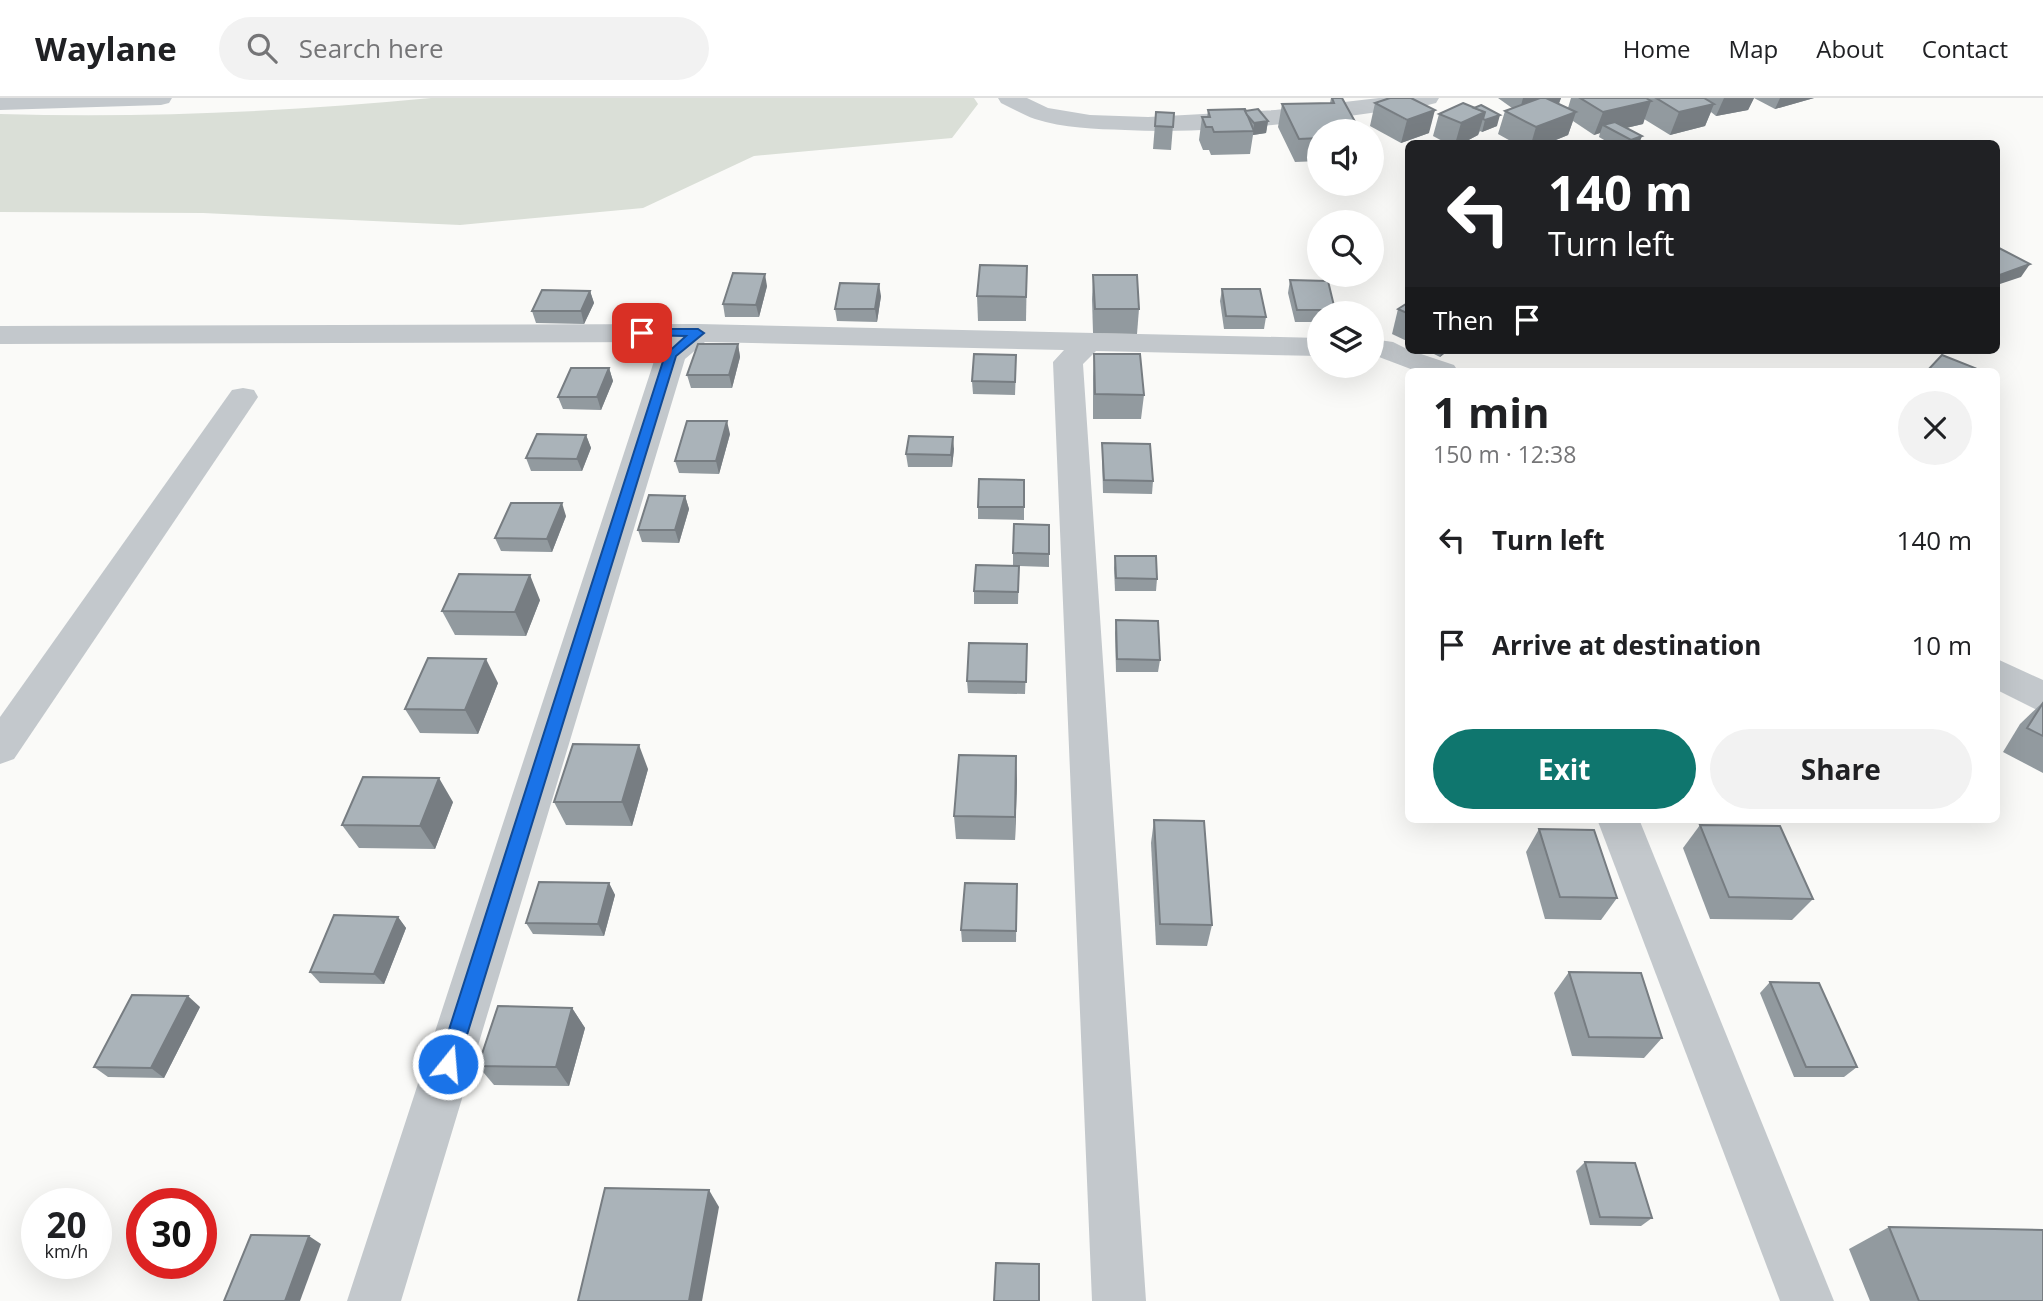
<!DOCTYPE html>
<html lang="en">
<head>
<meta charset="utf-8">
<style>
  body { margin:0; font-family:"Open Sans",sans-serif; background:#f2f2f2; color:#202124; height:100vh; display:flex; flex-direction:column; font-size:26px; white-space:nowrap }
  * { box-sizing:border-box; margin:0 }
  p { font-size:23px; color:#757577 }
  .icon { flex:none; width:38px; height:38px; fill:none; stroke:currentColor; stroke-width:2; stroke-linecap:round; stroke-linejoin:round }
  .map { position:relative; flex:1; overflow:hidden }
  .panel { position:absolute; left:1405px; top:270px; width:595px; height:455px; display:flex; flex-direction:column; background:#fff; border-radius:10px; box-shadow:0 7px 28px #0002 }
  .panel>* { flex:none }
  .guide { position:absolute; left:1405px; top:42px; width:595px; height:214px; border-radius:10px; box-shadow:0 7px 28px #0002; background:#202124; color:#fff; overflow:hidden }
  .controls { position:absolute; left:1307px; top:21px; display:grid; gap:14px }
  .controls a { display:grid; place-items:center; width:77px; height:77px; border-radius:50%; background:#fff; box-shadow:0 7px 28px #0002; font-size:35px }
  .speed { position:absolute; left:21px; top:1090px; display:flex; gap:14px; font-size:35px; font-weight:700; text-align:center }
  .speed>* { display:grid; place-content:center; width:91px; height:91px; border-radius:50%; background:#fff; box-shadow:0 7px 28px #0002; line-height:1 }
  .speed small { font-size:18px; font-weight:400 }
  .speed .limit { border:10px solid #d22; background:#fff; color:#111 }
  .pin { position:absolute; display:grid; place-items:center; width:60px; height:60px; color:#fff; margin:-30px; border-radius:14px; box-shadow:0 4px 10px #0006 }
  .me { position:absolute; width:77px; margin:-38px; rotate:17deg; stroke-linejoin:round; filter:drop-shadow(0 0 5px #0008) }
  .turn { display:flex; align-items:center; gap:24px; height:147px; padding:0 28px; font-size:32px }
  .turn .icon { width:91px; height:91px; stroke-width:2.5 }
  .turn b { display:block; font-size:49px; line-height:60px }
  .then { display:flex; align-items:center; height:66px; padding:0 28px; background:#0003; gap:14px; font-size:26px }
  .round { display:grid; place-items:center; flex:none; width:74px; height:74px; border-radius:37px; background:#f2f2f2 }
  .headline { display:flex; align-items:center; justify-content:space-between; height:119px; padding:0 28px }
  h1 { font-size:42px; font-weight:700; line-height:52px }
  .action { display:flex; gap:14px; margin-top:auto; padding:14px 28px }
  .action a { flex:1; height:80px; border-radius:42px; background:#0f766e; color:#fff; font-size:28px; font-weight:700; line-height:80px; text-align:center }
  .action a+a { background:#f2f2f2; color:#202124 }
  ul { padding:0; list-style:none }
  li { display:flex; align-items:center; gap:21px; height:105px; padding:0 28px }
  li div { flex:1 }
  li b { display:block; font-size:26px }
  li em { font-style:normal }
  header { display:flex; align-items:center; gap:42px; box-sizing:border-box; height:98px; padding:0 35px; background:#fff; border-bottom:2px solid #e0e0e0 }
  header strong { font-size:33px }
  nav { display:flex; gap:38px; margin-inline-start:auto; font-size:24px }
  .search { width:490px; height:63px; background:#f2f2f2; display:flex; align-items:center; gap:18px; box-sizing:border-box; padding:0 24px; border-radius:38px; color:#757577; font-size:26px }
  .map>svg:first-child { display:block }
</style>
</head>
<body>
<header>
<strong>Waylane</strong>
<div class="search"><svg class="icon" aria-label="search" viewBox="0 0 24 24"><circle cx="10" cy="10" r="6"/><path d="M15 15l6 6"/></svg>Search here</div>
<nav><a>Home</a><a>Map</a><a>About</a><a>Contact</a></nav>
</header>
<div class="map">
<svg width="2043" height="1203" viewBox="0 0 2043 1203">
  <rect width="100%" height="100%" fill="#fafaf8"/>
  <path fill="#dadfd7" d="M431,0H974L978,6L952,40L754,58L643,110L460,127L203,115L0,114V16C144,20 287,14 431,0Z"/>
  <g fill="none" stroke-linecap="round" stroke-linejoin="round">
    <g fill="#c3c8cc" fill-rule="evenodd">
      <path d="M0,0H172L169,5L161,7L0,12Z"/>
      <path d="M998,0H1027L1048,10L1090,17L1148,19L1275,12L1379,0H1439L1436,5L1428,7C1328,21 1226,37 1125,32C1096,31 1063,30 1035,21C1023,17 1012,10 1001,5Z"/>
      <path d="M698,226L1320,240V258L1096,253L1083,266L1146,1203H1092L1053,264L1064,252L705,244L685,261L401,1203H347L656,257L669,244L0,246V228Z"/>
      <path d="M1372,241L1393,244L1409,252L1454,267L1458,273H1416L1379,259H1372Z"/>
      <path d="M243,290L254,292L258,299L14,661L0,666V619L232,292Z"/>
      <path d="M1997,561L2043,582V615L1997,592Z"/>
      <path d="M1597,721H1639L1834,1203H1780Z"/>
    </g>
  </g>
  <g fill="#929a9f">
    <path d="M1331,0H1342L1358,29L1357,33H1320V63L1295,64L1278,29L1282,6L1330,5Z"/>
    <path d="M1498,0H1561L1559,6L1568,10L1571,0H1754L1748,12L1716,18L1711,14L1705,28L1670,37L1644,21L1643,26L1626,30L1639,46H1611L1599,39L1600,35L1594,37L1573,23L1568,37L1546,46H1516L1498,36L1505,13L1512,10Z"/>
    <path d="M1754,0H1814L1775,11Z"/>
    <path d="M1375,5L1429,35L1401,45L1370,28Z"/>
    <path d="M1463,5L1497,28L1482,34L1480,33L1478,37L1461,46H1448L1433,38L1439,16Z"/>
    <path d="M1208,12L1245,13L1268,23L1266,35L1253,37L1250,56L1211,57L1209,52H1203L1199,42L1202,19H1207Z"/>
    <path d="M1156,14L1174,15L1171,52L1153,51Z"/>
    <path d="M1027,168L1026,223H978L977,198Z"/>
    <path d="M1093,177L1139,211L1137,236L1093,235L1092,201Z"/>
    <path d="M1290,182L1335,212V215H1320V224H1295L1288,195Z"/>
    <path d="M767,188L759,219H725L723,206Z"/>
    <path d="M1222,191L1266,219L1264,231H1224L1220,203Z"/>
    <path d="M590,193L594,205L584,226L536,225L532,213Z"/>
    <path d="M881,198L877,224L837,223L835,211Z"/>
    <path d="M1409,204V244L1392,236L1398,211Z"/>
    <path d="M738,246L740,259L732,290H691L687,277Z"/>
    <path d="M1426,252H1449L1440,259Z"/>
    <path d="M1094,256L1144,297L1141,321H1093V280Z"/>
    <path d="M609,270L613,283L601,312L563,311L558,299Z"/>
    <path d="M1016,270L1015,297L973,296L972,283Z"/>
    <path d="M730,336L719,376L679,375L675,363Z"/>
    <path d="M586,337L591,350L582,373H531L526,360Z"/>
    <path d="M1102,345L1153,383L1152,396L1103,395L1102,358Z"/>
    <path d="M954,351L952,369H908L906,356Z"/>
    <path d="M1024,382V422L978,421V409Z"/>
    <path d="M685,398L689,411L679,445L642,444L638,432Z"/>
    <path d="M566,418L552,454L501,453L495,440Z"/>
    <path d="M1049,427V469L1019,468L1018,506H974V493L1013,468V455Z"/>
    <path d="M1115,458L1157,481L1156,493H1115L1114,470Z"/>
    <path d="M540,502L526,538L455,537L442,513Z"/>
    <path d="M1116,522L1160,562L1158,574H1116L1115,535Z"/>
    <path d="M1027,546L1025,596L968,595L967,583Z"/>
    <path d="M498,585L478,636L420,635L405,611Z"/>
    <path d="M2043,604V675L2003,654L2020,626Z"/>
    <path d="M648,671L632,728L566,727L554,704Z"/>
    <path d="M1017,682L1015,742L956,741L954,718Z"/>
    <path d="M453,704L435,751L359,750L342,727Z"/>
    <path d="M1154,722L1212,827L1207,848L1156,847L1151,745Z"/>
    <path d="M1700,727L1813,801L1792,822L1710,821L1683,750Z"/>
    <path d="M1539,731L1617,800L1601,822L1545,821L1526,754Z"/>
    <path d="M609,785L615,797L604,838L533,836L526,825Z"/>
    <path d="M1017,786L1016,844H962L961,832Z"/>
    <path d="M398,819L406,830L384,886L320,885L310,874Z"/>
    <path d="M1569,874L1662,940L1644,960L1572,958L1554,895Z"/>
    <path d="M1770,884L1857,969L1844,979H1794L1760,895Z"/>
    <path d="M200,909L164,980L108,979L94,969Z"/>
    <path d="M572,910L585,930L569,988L494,987L478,968Z"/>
    <path d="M1585,1064L1652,1120L1641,1128L1590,1127L1576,1073Z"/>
    <path d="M1889,1129L2043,1203H1870L1849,1151Z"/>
  </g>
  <g fill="#777d82">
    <path d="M1523,0H1561L1558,7L1519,15Z"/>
    <path d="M1724,0H1754L1748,12L1716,18Z"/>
    <path d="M1780,0H1814L1775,11Z"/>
    <path d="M1651,3L1643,26L1613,33L1603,27L1600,35L1594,37L1603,14Z"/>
    <path d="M1714,6L1705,28L1670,37L1679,14Z"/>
    <path d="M1435,12L1429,35L1401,45L1407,22Z"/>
    <path d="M1485,14L1478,37L1461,46H1455L1461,25Z"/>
    <path d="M1576,14L1568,37L1546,46H1531L1536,29Z"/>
    <path d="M1500,17L1497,28L1482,34L1485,22Z"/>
    <path d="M1268,23L1266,35L1253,37L1254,25Z"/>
    <path d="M1642,38L1639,46H1629L1631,42Z"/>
    <path d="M2030,166L2021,179L1997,187V178Z"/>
    <path d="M765,176L767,188L759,219L756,207Z"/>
    <path d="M879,186L881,198L877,224L875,211Z"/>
    <path d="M590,193L594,205L584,226L581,213Z"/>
    <path d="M738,246L740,259L732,290L729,277Z"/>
    <path d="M1442,252H1449L1440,259Z"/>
    <path d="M609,270L613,283L601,312L597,299Z"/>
    <path d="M727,323L730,336L719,376L716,363Z"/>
    <path d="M586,337L591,350L582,373L577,361Z"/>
    <path d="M953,339L954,351L952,369L951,357Z"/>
    <path d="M685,398L689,411L679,445L675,432Z"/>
    <path d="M562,405L566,418L552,454L547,441Z"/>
    <path d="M530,477L540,502L526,538L515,514Z"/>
    <path d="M486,561L498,585L478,636L465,612Z"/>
    <path d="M639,647L648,671L632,728L622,704Z"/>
    <path d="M1016,658L1017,682L1015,742V719Z"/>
    <path d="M439,680L453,704L435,751L420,728Z"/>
    <path d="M609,785L615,797L604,838L598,826Z"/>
    <path d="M398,819L406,830L384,886L374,876Z"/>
    <path d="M188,898L200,909L164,980L151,970Z"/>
    <path d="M572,910L585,930L569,988L556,969Z"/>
    <path d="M709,1092L719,1109L702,1203H689Z"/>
    <path d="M309,1138L321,1146L300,1203H285Z"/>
  </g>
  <g fill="#aab3b9" stroke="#777d82" stroke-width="2">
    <path d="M1332,0H1342L1358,29L1332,30L1334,33H1320V40L1299,41L1282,6L1334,5Z"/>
    <path d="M1390,0H1411L1435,12L1407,22L1375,5Z"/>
    <path d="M1540,0H1546L1576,14L1536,29L1505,13Z"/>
    <path d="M1580,0H1646L1651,3L1603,14Z"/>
    <path d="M1656,0H1704L1714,6L1679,14Z"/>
    <path d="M1463,5L1485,14L1461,25L1439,16Z"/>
    <path d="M1481,7L1500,17L1485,22L1483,21L1485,14L1474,10Z"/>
    <path d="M1245,11L1254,33L1214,34L1212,29H1206L1202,19H1210L1208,12Z"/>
    <path d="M1258,11L1268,23L1254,25L1247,17L1245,13Z"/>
    <path d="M1156,14L1174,15L1173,29L1155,28Z"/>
    <path d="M1615,24L1642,38L1631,42L1603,27Z"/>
    <path d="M1997,149L2030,166L1997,178Z"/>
    <path d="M980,167L1027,168L1026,199L977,198Z"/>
    <path d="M733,175L765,176L756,207L723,206Z"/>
    <path d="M1093,177H1137L1139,211H1095Z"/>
    <path d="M1290,182L1328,183L1335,212H1297Z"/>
    <path d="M840,185L879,186L875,211H835Z"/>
    <path d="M1222,191H1260L1266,219L1226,218Z"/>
    <path d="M542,192L590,193L581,213H532Z"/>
    <path d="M1409,204V216L1398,211Z"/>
    <path d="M698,246H738L729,277H687Z"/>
    <path d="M974,256L1016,257L1015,284L972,283Z"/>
    <path d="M1094,256H1140L1144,297L1095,296Z"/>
    <path d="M1942,257L1975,270L1972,273H1927Z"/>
    <path d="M571,270H609L597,299H558Z"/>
    <path d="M687,323H727L716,363H675Z"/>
    <path d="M537,336L586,337L577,361L526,360Z"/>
    <path d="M909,338L953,339L951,357L906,356Z"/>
    <path d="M1102,345L1150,346L1153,383L1104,382Z"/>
    <path d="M979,381L1024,382V409H978Z"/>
    <path d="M649,397L685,398L675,432H638Z"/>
    <path d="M511,405H562L547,441L495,440Z"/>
    <path d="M1014,426L1049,427V456L1013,455Z"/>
    <path d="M1115,458H1156L1157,481L1116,480Z"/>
    <path d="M976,467L1019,468L1018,494L974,493Z"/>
    <path d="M459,476L530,477L515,514L442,513Z"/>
    <path d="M1116,522L1158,523L1160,562L1117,561Z"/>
    <path d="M969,545L1027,546L1026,584L967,583Z"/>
    <path d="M428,560L486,561L465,612L405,611Z"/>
    <path d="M2043,605V638L2027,630Z"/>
    <path d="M573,646L639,647L622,704H554Z"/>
    <path d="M959,657L1016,658L1015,719L954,718Z"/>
    <path d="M363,679L439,680L420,728L342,727Z"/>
    <path d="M1154,722L1204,723L1212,827L1160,826Z"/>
    <path d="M1700,727L1780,728L1813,801L1729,799Z"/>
    <path d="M1539,731L1594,732L1617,800L1560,799Z"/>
    <path d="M539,784L609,785L598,826L526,825Z"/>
    <path d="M965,785L1017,786L1016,833L961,832Z"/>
    <path d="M334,817L398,819L374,876L310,874Z"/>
    <path d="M1569,874L1641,875L1662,940L1589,939Z"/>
    <path d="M1770,884L1819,885L1857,969H1806Z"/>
    <path d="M132,897L188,898L151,970L94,969Z"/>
    <path d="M498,908L572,910L556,969L478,968Z"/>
    <path d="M1585,1064L1635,1065L1652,1120L1600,1119Z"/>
    <path d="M605,1090L709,1092L689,1203H578Z"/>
    <path d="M1889,1129L2043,1132V1203H1919Z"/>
    <path d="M251,1137L309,1138L285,1203H224Z"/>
    <path d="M996,1165L1039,1166V1203H994Z"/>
  </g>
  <path fill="#1a73e8" stroke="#114b97" stroke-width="2" d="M642,231H698L704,235L676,258L458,966L455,973L448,976L441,973L438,966L665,257L686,238L638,237V232Z"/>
</svg>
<div class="controls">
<a><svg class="icon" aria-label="sound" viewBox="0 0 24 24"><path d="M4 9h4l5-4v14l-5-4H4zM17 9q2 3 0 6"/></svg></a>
<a><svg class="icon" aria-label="search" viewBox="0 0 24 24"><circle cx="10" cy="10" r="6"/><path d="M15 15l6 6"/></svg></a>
<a><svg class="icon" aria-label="layers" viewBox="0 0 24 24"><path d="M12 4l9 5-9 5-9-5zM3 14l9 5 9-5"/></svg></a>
</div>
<div class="speed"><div>20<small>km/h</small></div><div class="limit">30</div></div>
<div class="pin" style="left:642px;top:235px;background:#d93025"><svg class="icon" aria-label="arrive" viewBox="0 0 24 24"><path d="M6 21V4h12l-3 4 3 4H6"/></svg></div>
<svg class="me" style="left:448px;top:966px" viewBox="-20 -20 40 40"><circle r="17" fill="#1a73e8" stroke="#fff" stroke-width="3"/><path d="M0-11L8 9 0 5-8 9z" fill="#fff"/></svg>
<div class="guide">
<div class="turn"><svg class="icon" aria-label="left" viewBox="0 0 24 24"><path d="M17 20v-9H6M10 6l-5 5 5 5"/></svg><div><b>140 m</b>Turn left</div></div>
<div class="then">Then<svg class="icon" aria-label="arrive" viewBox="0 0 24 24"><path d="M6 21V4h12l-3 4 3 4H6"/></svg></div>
</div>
<section class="panel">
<div class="headline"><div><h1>1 min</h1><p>150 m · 12:38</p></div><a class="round"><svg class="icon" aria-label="close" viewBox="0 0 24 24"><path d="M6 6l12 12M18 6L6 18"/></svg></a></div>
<ul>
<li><svg class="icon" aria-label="left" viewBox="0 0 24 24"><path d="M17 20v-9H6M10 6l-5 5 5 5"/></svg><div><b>Turn left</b></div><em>140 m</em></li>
<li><svg class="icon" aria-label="arrive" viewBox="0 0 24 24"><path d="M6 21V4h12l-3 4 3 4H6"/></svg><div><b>Arrive at destination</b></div><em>10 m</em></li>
</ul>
<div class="action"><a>Exit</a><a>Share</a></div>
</section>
</div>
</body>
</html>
